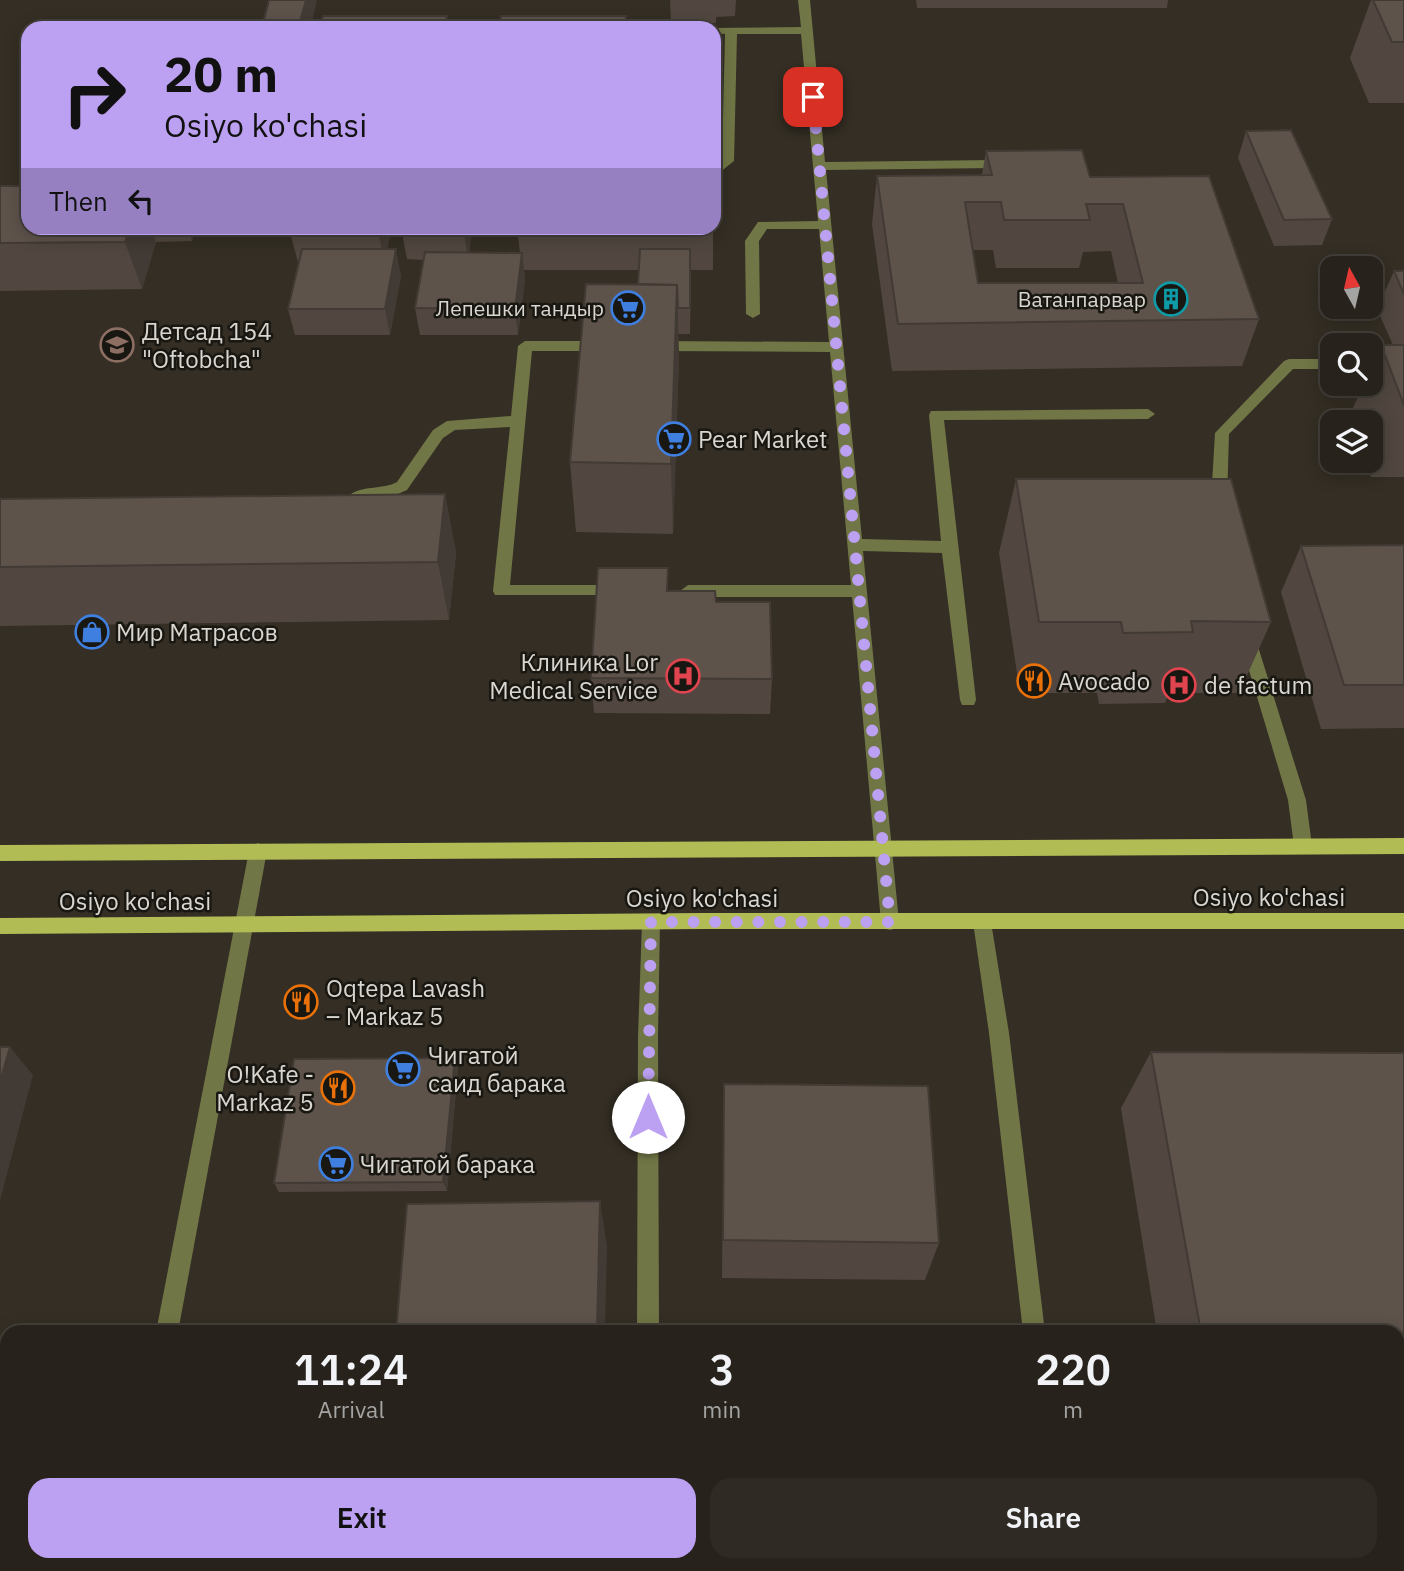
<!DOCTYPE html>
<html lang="en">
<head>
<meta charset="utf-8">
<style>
  body { margin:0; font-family:"IBM Plex Sans",sans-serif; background:#2f2a24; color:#f1f3f6; height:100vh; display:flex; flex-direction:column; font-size:26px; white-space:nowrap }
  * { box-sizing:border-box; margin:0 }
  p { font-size:23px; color:#a4a4a3 }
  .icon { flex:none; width:38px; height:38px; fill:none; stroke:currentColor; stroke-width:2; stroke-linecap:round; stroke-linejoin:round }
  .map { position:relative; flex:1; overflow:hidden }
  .sheet { position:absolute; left:0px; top:1325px; width:1405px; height:247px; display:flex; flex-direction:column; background:#27221b; border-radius:21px 21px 0 0; box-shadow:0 4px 18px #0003,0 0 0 2px #433f3a }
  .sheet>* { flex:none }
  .hud { position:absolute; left:21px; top:21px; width:700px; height:214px; border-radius:21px; box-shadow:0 4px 18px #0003,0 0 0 2px #433f3a; background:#bca0f2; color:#111; overflow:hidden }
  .needle { width:46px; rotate:352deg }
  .fabs { position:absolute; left:1320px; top:256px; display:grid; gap:14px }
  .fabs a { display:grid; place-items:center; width:63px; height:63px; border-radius:14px; background:#27221b; box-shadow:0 4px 18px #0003,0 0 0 2px #433f3a; font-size:35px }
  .pin { position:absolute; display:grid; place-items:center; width:60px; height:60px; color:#fff; margin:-30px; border-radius:14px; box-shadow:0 4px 10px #0006 }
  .me { position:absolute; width:77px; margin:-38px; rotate:0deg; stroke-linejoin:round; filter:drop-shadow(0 0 5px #0008) }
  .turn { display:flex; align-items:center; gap:24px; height:147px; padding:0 28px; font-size:32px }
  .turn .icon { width:91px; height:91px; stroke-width:2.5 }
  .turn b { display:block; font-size:49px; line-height:60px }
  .then { display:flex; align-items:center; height:66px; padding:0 28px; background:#0003; gap:14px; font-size:26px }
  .eta { display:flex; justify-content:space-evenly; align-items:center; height:119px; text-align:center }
  .eta b { font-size:42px; font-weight:600; line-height:49px }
  .primary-button { display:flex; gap:14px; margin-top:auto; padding:14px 28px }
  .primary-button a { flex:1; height:80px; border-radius:21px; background:#bca0f2; color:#111; font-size:28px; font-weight:600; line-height:80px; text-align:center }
  .primary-button a+a { background:#2f2a24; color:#f1f3f6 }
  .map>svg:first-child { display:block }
</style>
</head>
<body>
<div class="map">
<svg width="1404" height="1571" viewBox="0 0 1404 1571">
  <rect width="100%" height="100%" fill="#342e24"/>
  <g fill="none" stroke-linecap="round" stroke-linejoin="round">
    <g fill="#717646" fill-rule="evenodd">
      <path d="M798,0H810L825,162L995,160L1001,164L995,168L826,170L862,539L941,541L929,415L931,411L1148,409L1155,414L1148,419L944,420L976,700L974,705H962L960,700L942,553L863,551L899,922L897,928L890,930L883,928L881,922L852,597H688L680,591L688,585H851L830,352L655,351L648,346L655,341L829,342L819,229H767L759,241L760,314L753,318L746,314L745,241L758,222L818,221L801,34H737L734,161L714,177V166L722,160L725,34L714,33V28H710L801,27Z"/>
      <path d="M490,24L559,25L565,28H485Z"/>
      <path d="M525,341H603L610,346L603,351H532L510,585H618L624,587L626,591L624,595H495L493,591L510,427L455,430L443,438L407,490L391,497L357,501L349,496C360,485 383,490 397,482L433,430L447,421L511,416L518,346Z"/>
      <path d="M1289,359H1332V369H1293L1229,434L1227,501L1219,506L1214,505L1211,501L1215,433L1284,361Z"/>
      <path d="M1247,631L1255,637L1306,800L1312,846L1309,851L1303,854L1297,851L1294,846L1288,800L1239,637Z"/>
      <path d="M258,843L264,846L267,851L178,1332H156L249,851L252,846Z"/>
      <path d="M651,914L658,916L660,922L658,1036L659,1332H637L638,1036L642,922L644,916Z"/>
      <path d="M982,914L989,916L991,922L1009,1033L1045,1332H1023L989,1033L973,922L975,916Z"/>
      <rect x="0" y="1436" width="7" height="22"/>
      <path d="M108,1564H132L131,1571H107Z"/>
    </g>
    <g fill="#b2bc54" fill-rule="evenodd">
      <path d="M1404,838V854L0,861V845Z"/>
      <path d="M704,913H1404V929H704L0,934V918Z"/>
    </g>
  </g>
  <g fill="#514740" fill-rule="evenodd">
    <path d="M269,0L311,28H264L263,23Z"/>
    <path d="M670,0H736L735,16L716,17V23L671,24Z"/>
    <path d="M916,0H1168L1167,8H917Z"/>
    <path d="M1371,0H1404V103H1369L1350,58Z"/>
    <path d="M1246,131L1332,219L1322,245L1274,246L1238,158Z"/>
    <path d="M986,151L1090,177L1259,319L1242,366L892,371L872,224L877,176L982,175ZM973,250H993L996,268H1079L1083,252L1111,251L1118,283H978Z"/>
    <path d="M0,186L28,228H195L192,241L156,242L142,289L0,291Z"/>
    <path d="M392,228L387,249L401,276L390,335H295L288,309L299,262H298L291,236Z"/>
    <path d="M472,228L469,253H520L517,228H713V270H691L690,334H678L679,356L673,534L576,532L570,462L638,284L639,270H524L525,279L518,335H420L415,308L424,260L407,259L402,233Z"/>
    <path d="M1394,271H1404V477H1371L1365,460H1370V422H1351L1349,417L1364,383H1370V370L1381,345H1393L1377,309Z"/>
    <path d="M1016,479L1271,622L1239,693H1169L1165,703L1099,704L1097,693H1020L999,553Z"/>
    <path d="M445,494L456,553L449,620L0,626V499Z"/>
    <path d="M1404,545V728L1321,729L1281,592L1301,546Z"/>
    <path d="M669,591L716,602L772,679L770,714L594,713L591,678Z"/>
    <path d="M1151,1052L1404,1053V1571H1195L1194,1564H1398V1332H1157L1121,1108Z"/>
    <path d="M455,1058L458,1068L447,1191L279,1192L274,1183Z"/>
    <path d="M724,1084L939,1243L925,1280L722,1278Z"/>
    <path d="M382,1564H600V1571H389Z"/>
  </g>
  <g fill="#423a34">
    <path d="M306,0H317L311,28H301L300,22Z"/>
    <path d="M447,16L448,28H444Z"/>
    <path d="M130,228H151L156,242L142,289L125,242Z"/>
    <path d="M187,228H195L192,241Z"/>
    <path d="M381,228H392L384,262L379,236Z"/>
    <path d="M465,228H472L468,260L464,233Z"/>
    <path d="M396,249L401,276L390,335L385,309Z"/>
    <path d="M522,253L525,279L518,335L515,309Z"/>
    <path d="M677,285L679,356L673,534L671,464Z"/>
    <path d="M445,494L456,553L449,620L438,562Z"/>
    <path d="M10,1047L33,1075L0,1201V1082Z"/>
    <path d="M455,1058L458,1068L447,1191L443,1182Z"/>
    <path d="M600,1201L607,1246L605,1332H597Z"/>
    <path d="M596,1564H600V1571H598Z"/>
  </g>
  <g fill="#5e534b" stroke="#423a34" stroke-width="2" fill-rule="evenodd">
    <path d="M269,0H306L300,22L263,23Z"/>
    <path d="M1373,0H1404V42H1392Z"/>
    <path d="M323,16H447L444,28H319Z"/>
    <path d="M501,16H626L625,28H499Z"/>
    <path d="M1291,130L1332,219L1284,220L1246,131Z"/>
    <path d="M1082,150L1090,177L1209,176L1259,319L898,324L877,176L992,175L986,151ZM965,202H1001L1004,220H1090L1086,204H1123L1143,283H978Z"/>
    <path d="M0,186H28V228H130L125,242L0,243Z"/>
    <path d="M294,228H381L379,236H291Z"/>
    <path d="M403,228H465L464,233H402Z"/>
    <path d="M302,249H396L385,309H288Z"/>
    <path d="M640,249H690V308H678L677,285L638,284Z"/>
    <path d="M425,252L522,253L515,309L415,308Z"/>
    <path d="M1394,271H1404V294Z"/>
    <path d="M586,284L677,285L671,464L570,462Z"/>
    <path d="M1381,345H1404V405Z"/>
    <path d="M1016,479H1231L1271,622L1191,621L1193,632L1123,633L1121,622H1039Z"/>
    <path d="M445,494L438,562L0,567V499Z"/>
    <path d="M1404,545V685H1344L1301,546Z"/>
    <path d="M598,568H668L667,591H715L716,602H770L772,679L591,678Z"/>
    <path d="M0,1047H10L0,1082Z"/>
    <path d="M1151,1052L1404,1053V1547H1398V1332H1201Z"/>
    <path d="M455,1058L443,1182L274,1183L294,1059Z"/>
    <path d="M724,1084L928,1086L939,1243L723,1240Z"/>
    <path d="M600,1201L597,1332H396L407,1204Z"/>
  </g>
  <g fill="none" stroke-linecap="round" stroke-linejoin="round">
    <path stroke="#bca0f2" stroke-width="12" stroke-dasharray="0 21.6" d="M648,1117L651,922H890L813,97"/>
  </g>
  <defs>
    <symbol id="building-ring" viewBox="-11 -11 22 22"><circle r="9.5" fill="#191712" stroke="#0f9aa8" stroke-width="1.5"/><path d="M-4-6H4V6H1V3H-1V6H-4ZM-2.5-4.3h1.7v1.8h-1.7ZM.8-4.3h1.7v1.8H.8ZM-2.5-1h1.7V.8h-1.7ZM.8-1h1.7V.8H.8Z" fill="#0f9aa8"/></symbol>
    <symbol id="supermarket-ring" viewBox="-11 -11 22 22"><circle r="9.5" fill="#191712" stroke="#3f7fe0" stroke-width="1.5"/><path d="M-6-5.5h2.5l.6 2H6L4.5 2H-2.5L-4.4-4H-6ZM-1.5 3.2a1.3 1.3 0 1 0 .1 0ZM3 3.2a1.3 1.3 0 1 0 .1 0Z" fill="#3f7fe0"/></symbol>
    <symbol id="school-ring" viewBox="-11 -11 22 22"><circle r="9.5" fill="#191712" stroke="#8d6e63" stroke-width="1.5"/><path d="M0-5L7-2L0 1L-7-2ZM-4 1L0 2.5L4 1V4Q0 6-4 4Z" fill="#8d6e63"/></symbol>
    <symbol id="shop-ring" viewBox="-11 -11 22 22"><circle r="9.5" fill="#191712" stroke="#3f7fe0" stroke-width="1.5"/><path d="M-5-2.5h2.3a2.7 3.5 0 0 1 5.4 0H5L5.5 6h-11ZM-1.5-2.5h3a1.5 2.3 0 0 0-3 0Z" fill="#3f7fe0"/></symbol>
    <symbol id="hospital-ring" viewBox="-11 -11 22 22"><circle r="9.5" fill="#191712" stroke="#e0444e" stroke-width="1.5"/><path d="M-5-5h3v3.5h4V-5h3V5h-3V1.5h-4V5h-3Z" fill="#e0444e"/></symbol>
    <symbol id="restaurant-ring" viewBox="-11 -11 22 22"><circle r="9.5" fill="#191712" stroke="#e8710a" stroke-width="1.5"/><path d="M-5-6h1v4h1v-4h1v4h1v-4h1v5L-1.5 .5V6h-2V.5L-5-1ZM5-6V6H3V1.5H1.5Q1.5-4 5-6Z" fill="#e8710a"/></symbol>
  </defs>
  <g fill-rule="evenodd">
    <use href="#building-ring" x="1152" y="280" width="38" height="38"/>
    <use href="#supermarket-ring" x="609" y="289" width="38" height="38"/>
    <use href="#school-ring" x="98" y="326" width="38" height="38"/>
    <use href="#supermarket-ring" x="655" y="420" width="38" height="38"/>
    <use href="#shop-ring" x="73" y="613" width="38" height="38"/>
    <use href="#hospital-ring" x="664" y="657" width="38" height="38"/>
    <use href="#restaurant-ring" x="1015" y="662" width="38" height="38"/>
    <use href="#hospital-ring" x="1160" y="666" width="38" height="38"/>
    <use href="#restaurant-ring" x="282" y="983" width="38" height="38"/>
    <use href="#supermarket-ring" x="384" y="1050" width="38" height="38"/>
    <use href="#restaurant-ring" x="319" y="1069" width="38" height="38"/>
    <use href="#supermarket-ring" x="317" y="1145" width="38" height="38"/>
  </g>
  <g text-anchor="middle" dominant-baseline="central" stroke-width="5" stroke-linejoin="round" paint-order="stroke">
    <g font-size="21" fill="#d9d5cf" stroke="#191712" text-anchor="end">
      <text x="1146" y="299">Ватанпарвар</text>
      <text x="604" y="308">Лепешки тандыр</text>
    </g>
    <g font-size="24" fill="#d9d5cf" stroke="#191712" text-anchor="start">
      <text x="142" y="331">Детсад 154<tspan x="142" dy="28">"Oftobcha"</tspan></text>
      <text x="698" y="439">Pear Market</text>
      <text x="116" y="632">Мир Матрасов</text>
      <text x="658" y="662" text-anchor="end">Клиника Lor<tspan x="658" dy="28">Medical Service</tspan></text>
      <text x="1058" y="681">Avocado</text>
      <text x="1204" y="685">de factum</text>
      <text x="326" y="988">Oqtepa Lavash<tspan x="326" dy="28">– Markaz 5</tspan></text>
      <text x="428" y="1055">Чигатой<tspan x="428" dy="28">саид барака</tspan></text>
      <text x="314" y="1074" text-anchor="end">O!Kafe -<tspan x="314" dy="28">Markaz 5</tspan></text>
      <text x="360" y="1164">Чигатой барака</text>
    </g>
    <g font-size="24" fill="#d9d5cf" stroke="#191712">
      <text x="1269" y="897">Osiyo ko'chasi</text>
      <text x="702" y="898">Osiyo ko'chasi</text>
      <text x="135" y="901">Osiyo ko'chasi</text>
    </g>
  </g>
</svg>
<div class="fabs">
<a><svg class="needle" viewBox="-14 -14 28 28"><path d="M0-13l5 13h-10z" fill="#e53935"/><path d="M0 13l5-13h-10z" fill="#a4a4a3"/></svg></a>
<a><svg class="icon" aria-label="search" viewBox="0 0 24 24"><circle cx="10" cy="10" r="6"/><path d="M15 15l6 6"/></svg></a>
<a><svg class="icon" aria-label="layers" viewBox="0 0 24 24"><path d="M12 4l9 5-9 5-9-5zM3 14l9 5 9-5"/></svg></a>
</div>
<div class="pin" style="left:813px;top:97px;background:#d93025"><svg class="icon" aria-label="arrive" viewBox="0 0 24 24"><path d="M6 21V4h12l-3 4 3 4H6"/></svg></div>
<svg class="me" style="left:648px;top:1117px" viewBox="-20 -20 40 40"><circle r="19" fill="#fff"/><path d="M0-13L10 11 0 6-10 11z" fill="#bca0f2"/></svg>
<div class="hud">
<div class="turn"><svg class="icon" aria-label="right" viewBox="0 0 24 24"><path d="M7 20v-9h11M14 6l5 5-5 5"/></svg><div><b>20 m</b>Osiyo ko'chasi</div></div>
<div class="then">Then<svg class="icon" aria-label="left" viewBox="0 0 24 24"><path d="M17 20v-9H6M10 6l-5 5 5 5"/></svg></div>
</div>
<section class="sheet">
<div class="eta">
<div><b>11:24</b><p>Arrival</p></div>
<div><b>3</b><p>min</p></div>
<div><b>220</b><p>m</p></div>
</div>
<div class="primary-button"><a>Exit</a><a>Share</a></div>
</section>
</div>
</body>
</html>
